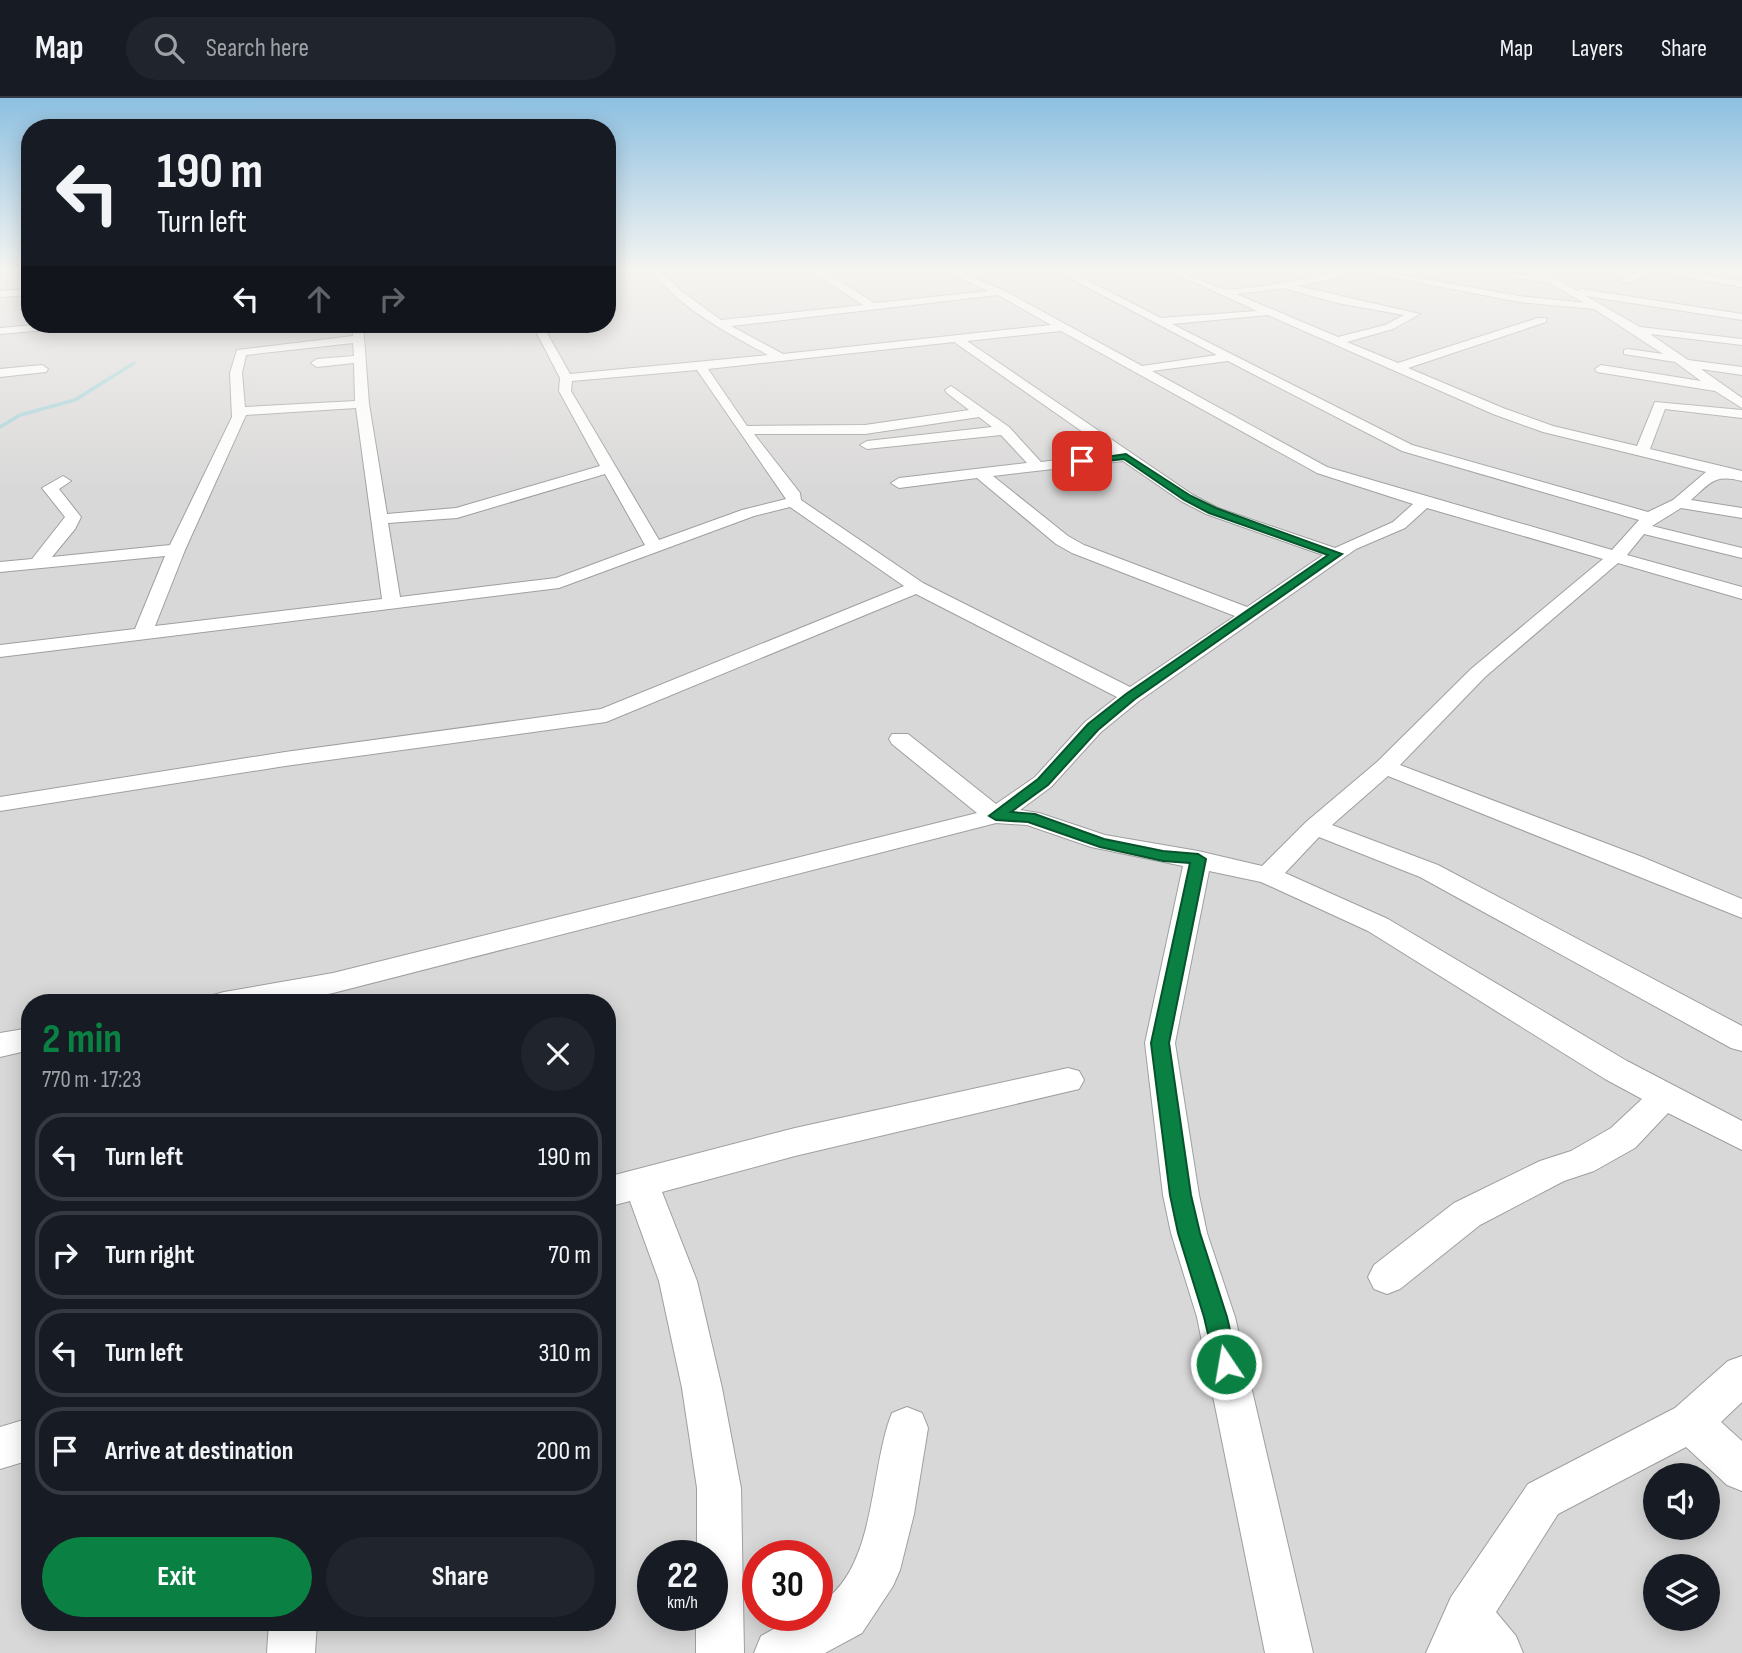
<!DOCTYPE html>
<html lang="en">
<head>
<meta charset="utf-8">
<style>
  body { margin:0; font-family:"Sofia Sans Condensed",sans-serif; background:#20242c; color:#f1f3f6; height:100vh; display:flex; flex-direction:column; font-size:26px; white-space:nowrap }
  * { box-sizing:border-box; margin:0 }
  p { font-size:23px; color:#9ea1a6 }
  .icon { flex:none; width:38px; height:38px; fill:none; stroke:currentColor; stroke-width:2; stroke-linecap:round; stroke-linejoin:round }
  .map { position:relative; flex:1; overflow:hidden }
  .panel { position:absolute; left:21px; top:896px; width:595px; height:637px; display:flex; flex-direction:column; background:#171b24; border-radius:28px; box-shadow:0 4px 18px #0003 }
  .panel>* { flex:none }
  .top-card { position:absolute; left:21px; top:21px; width:595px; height:214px; border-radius:28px; box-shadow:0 4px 18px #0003; background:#171b24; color:#f1f3f6; overflow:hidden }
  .buttons { position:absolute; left:1643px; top:1365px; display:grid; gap:14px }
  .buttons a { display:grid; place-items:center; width:77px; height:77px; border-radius:50%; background:#171b24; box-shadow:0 4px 18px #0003; font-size:35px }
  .speed { position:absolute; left:637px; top:1442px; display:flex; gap:14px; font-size:35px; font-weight:700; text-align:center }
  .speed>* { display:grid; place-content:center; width:91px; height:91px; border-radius:50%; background:#171b24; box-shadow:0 4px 18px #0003; line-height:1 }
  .speed small { font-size:18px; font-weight:400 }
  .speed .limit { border:10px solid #d22; background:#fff; color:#111 }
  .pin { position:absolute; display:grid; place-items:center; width:60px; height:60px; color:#fff; margin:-30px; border-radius:14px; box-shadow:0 4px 10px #0006 }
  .me { position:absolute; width:77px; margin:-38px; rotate:348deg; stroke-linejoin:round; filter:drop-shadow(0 0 5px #0008) }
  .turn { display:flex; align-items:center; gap:24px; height:147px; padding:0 21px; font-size:32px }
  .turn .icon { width:91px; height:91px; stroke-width:2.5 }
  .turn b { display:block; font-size:49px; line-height:60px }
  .lanes { display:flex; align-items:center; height:66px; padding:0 21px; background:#0003; justify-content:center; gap:35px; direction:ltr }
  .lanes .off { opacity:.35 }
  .round { display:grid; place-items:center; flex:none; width:74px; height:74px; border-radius:37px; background:#20242c }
  .overview { display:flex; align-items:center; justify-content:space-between; height:119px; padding:0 21px }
  h1 { font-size:42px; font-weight:700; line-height:52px; color:#0b8043 }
  .button { display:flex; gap:14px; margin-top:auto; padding:14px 21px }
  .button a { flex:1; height:80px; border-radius:42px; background:#0b8043; color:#fff; font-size:28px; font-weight:700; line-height:80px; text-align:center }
  .button a+a { background:#20242c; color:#f1f3f6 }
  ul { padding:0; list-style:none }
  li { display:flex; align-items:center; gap:21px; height:88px; margin:0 14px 10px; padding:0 7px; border:4px solid #363941; border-radius:28px }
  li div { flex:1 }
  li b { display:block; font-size:26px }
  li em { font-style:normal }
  header { display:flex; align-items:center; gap:42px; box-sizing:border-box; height:98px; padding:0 35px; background:#171b24; border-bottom:2px solid #363941 }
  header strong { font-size:33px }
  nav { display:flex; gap:38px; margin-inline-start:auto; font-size:24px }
  .search { width:490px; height:63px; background:#20242c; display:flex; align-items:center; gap:18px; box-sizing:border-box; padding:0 24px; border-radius:38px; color:#9ea1a6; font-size:26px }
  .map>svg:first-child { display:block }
</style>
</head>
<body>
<header>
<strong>Map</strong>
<div class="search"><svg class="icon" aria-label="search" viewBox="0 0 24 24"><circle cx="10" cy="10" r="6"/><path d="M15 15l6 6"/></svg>Search here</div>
<nav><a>Map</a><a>Layers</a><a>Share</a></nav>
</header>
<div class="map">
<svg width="1742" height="1555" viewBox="0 0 1742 1555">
  <rect width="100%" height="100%" fill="#ece8e1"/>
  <path fill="#d9d8d8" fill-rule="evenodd" d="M0,174H30V226H607V174H1742V1555H0ZM30,905H607V1524H30ZM1656,1377H1708V1430H1656ZM653,1458H712V1517H653ZM758,1458H817V1517H758ZM1656,1468H1708V1521H1656Z"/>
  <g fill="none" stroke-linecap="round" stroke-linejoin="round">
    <path stroke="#a4d1d7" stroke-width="3.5" d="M0,329L20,317L75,302L134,265"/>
    <defs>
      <g id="minor">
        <path d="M652,174H662L680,192L721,222L863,207L812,174H824L875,205L988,193L947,174H960L1005,193L1142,268L1217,257L1058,174H1071L1161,220L1257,213L1172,174C1192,174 1205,187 1224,191C1242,194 1317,179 1337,174L1342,177L1340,179L1298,188L1420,216L1393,231L1347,244L1398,265L1538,220H1546V224L1408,270L1503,310L1553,328L1637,348L1655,304L1742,312V320L1665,311L1650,351L1742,373V383C1714,376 1711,384 1691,402L1742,410V420L1681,410L1652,428L1742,450V460L1644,436L1627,457L1742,489V501L1618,465L1485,579L1400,667L1642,759L1742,801V820L1388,678L1332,727L1438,767L1742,928V953L1731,950L1420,779L1319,739L1285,775L1388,821L1627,963L1742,1023V1052L1668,1015L1635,1050L1594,1073L1564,1083L1480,1127L1400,1191L1387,1196L1374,1191L1368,1179L1374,1167L1454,1105L1540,1063L1571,1053L1611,1030L1642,1001L1605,981L1368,833L1261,784L1209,773L1175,945L1199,1097L1207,1135L1235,1219L1313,1555H1265L1197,1219L1171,1135L1163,1097L1145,945L1183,768L1091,749L1027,727L996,725L333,895L282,905H209L213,897L224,894L333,875L977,715L892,646L889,641L892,636H908L996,706L1035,679L1085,624L1117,599L916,496L606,624L285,668L0,713V699L285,654L601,611L904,488L790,409L754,418L559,490L0,559V547L135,531L165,458L0,474V464L32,461L65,419L42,390L63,378L71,383L59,391L81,419L75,431L52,459L170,447L232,319L230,275L237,252L353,238V226H363L369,306L387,416L456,410L600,368L559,293L560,280L532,226H542L570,276L768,257C726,234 683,212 652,174ZM1283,190L1337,205L1404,217L1385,227L1338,239L1236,196ZM998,197L1051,227L783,256L731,228ZM1268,217L1493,316L1543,334L1706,374L1673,402L1648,414L1412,347L1172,226ZM1061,233L1317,375L1413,406L1393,424L1335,450L1218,410L1193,397L967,243ZM954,244L1113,355L1041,364L1009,329L951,288L945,292L947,295L969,312L865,327L747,328L708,271ZM353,245L354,258L317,261L311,265L317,269L354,265L355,303L245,309L242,275L246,257ZM1228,263L1402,353L1639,422L1612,452L1327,369L1152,273ZM697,272L786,401L742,412L659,442L571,293L572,283ZM356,310L382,501L155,528L185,452L246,317ZM979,319L992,329L867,343L860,347L867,351L1001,337L1027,365L899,380L891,385L899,390L977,380L1056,446L1072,455L1235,518L1130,589L923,485L801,402L800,395L754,336H865ZM1123,363L1181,403L1206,416L1323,457L1247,509L1084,447L1068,438L993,378ZM605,376L645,447L556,480L400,499L388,425L457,420ZM1427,410L1603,461L1471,571L1377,664L1306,724L1262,768L1198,753L1105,737L1039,715L1020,712L1051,689L1101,634L1139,603L1356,451L1405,430Z"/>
        <path d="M1365,174H1387L1519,198L1584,205L1550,185L1481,174L1537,178L1533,174H1545L1577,193L1581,191L1742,216V222L1586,198L1640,229L1742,241V247L1650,236L1688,262L1742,269V277L1701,271L1742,300V310L1715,293L1597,274L1595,271L1601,267L1701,283L1675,264L1624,256V252L1628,251L1663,256L1594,211L1519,204Z"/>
        <path d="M1639,174H1654L1626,185L1618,183Z"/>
        <path d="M1655,174H1681L1742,183V189Z"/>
        <path d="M30,191V197L0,199V193Z"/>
        <path d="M44,226H83L78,229L0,236V230Z"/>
        <path d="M42,267L48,271L46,274L0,279V271Z"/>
        <path d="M30,930V952L0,959V935Z"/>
        <path d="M1068,970L1079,973L1084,982L1079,991L795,1058L662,1094L697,1183L722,1290L741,1390L744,1555H696V1517H712V1458H697V1390L682,1290L659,1183L630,1103L607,1109V1079L795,1030Z"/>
        <path d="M1742,1258V1304L1721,1324L1742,1343V1393L1727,1387L1686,1349L1558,1416L1496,1514L1516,1538L1523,1555H1426L1451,1499L1528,1386L1675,1310L1728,1263Z"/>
        <path d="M907,1309L922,1315L928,1330L914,1416L900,1472L893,1488L862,1535L825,1555H754L761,1538L799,1517H817V1507C877,1475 869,1371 892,1315Z"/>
        <path d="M30,1320V1362L0,1371V1329Z"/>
        <path d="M269,1524H317L315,1555H267Z"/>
      </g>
    </defs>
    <use href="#minor" stroke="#9f9f9f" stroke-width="2"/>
    <use href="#minor" fill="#fff" fill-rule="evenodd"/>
  </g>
  <linearGradient id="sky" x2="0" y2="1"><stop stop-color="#8dc0e1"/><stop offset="0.44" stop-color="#f6f5f2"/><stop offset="1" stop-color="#f6f5f2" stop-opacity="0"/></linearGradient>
  <rect width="1742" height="392" fill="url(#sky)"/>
  <path fill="#0b8043" stroke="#07532c" stroke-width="2" d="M1126,356L1191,398L1216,410L1342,456L1135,601L1098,632L1048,687L1011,714L1035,716L1104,741L1163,753L1198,756L1206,761L1169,945L1191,1097L1200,1135L1227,1219L1238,1266L1235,1274L1226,1277L1217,1274L1204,1219L1178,1135L1170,1097L1151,945L1190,765L1163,763L1100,749L1028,724L996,722L989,718L1038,681L1088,626L1126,596L1328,457L1209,415L1184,402L1124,361L1082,366L1078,363Z"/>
</svg>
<div class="buttons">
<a><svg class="icon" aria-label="sound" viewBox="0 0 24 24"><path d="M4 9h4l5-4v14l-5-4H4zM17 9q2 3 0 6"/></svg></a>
<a><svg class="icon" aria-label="layers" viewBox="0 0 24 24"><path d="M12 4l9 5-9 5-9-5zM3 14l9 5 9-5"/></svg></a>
</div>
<div class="speed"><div>22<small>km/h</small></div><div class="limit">30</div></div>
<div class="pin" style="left:1082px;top:363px;background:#d93025"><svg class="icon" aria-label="arrive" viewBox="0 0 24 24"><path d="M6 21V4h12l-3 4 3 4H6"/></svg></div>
<svg class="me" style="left:1226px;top:1266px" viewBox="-20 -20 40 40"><circle r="17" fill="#0b8043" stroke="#fff" stroke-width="3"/><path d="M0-11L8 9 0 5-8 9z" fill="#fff"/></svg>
<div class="top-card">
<div class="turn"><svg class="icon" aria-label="left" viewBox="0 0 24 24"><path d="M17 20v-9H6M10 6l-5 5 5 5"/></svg><div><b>190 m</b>Turn left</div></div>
<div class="lanes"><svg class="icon" aria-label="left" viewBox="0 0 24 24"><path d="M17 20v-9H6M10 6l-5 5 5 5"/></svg><svg class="icon off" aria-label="ahead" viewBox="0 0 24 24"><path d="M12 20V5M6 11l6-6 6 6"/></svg><svg class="icon off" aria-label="right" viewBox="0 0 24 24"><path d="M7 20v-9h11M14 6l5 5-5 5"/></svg></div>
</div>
<section class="panel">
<div class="overview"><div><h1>2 min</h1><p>770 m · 17:23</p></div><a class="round"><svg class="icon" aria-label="close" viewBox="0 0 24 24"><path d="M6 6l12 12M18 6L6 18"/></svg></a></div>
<ul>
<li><svg class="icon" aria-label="left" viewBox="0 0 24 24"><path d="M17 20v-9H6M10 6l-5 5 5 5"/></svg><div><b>Turn left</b></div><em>190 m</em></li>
<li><svg class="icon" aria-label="right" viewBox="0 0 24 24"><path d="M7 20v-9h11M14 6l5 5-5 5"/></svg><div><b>Turn right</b></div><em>70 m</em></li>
<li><svg class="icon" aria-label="left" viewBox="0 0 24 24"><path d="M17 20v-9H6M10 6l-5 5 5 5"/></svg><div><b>Turn left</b></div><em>310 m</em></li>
<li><svg class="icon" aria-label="arrive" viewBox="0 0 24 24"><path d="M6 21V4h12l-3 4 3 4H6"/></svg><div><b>Arrive at destination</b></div><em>200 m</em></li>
</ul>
<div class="button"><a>Exit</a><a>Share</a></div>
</section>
</div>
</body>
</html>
